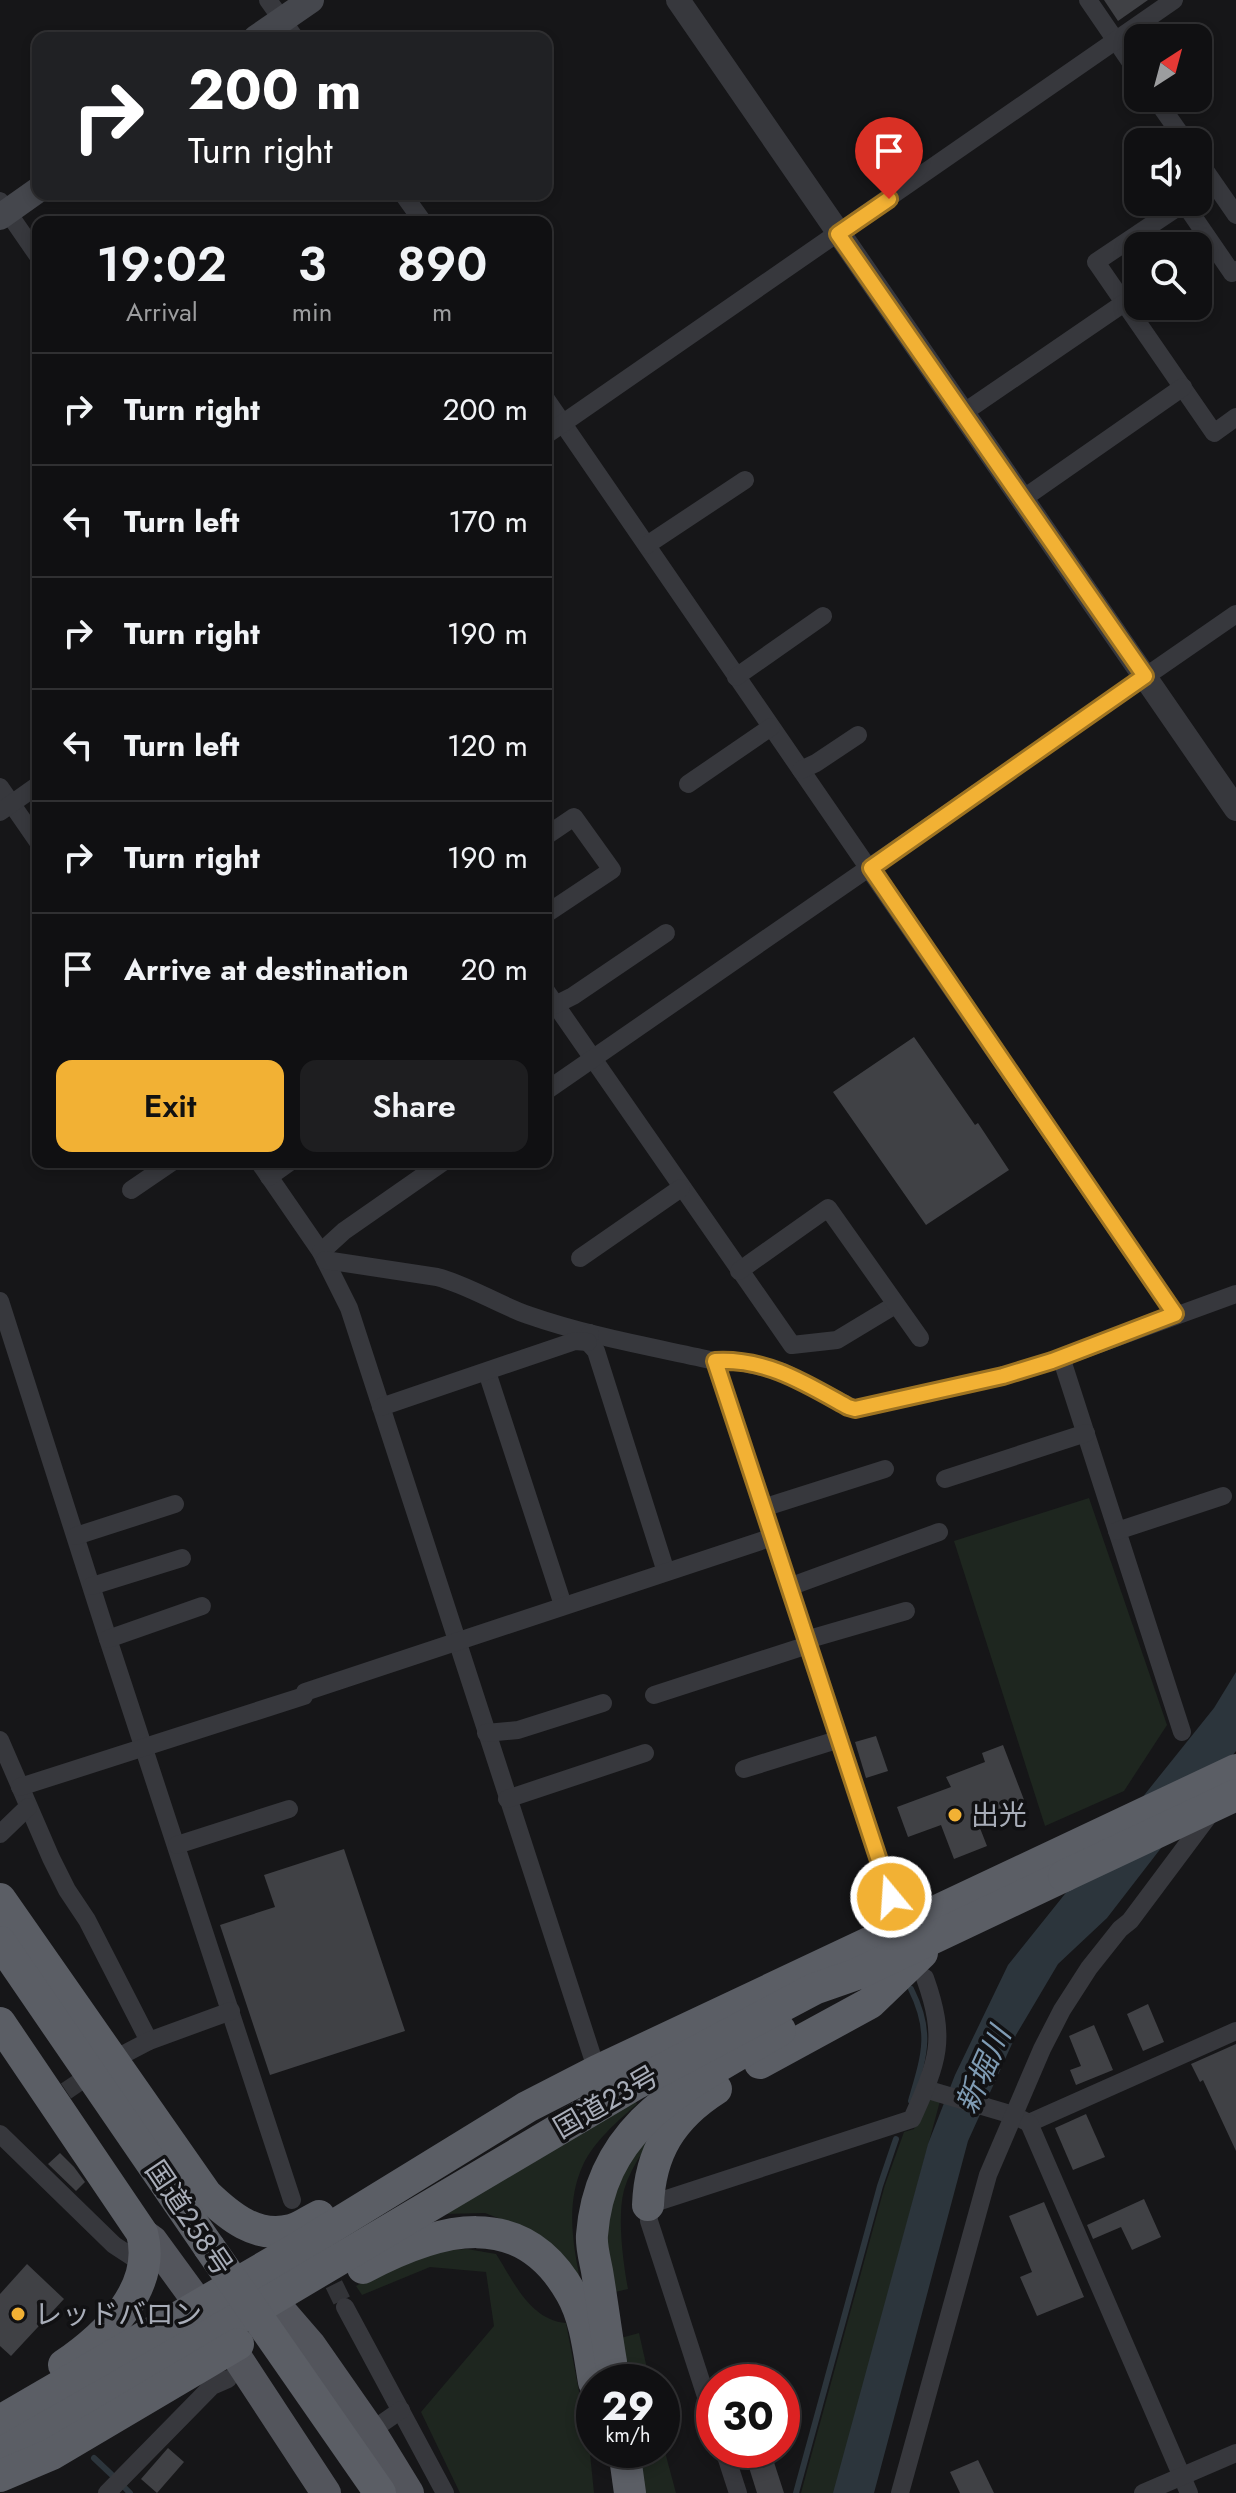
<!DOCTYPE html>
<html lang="en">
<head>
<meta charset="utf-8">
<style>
  body { margin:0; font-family:Jost,"Noto Sans JP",sans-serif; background:#1e1e20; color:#f1f3f6; height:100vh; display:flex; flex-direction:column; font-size:30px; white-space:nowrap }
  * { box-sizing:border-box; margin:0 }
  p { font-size:26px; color:#9c9d9f }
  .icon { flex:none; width:44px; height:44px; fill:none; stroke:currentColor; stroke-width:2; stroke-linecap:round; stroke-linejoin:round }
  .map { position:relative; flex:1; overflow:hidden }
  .sheet { position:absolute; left:32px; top:216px; width:520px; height:952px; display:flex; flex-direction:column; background:#101012; border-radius:16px; box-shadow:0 4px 12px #0003,0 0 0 2px #303032 }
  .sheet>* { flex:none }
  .hud { position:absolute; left:32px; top:32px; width:520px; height:168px; border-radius:16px; box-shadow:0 4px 12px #0003,0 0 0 2px #303032; background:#202124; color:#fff; overflow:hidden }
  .needle { width:52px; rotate:36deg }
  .tools { position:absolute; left:1124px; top:24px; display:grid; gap:16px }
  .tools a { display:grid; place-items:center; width:88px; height:88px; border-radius:16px; background:#101012; box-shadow:0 4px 12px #0003,0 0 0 2px #303032; font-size:40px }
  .speed { position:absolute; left:576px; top:2364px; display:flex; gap:16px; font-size:40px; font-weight:700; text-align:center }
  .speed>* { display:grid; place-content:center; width:104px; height:104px; border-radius:50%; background:#101012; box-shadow:0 4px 12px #0003,0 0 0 2px #303032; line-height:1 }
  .speed small { font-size:20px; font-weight:400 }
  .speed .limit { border:12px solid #d22; background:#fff; color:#111 }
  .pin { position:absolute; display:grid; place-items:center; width:68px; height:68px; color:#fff; margin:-82px -34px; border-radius:50% 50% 50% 0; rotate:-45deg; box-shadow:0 0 8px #0007 }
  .pin .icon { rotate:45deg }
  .me { position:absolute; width:88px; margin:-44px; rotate:342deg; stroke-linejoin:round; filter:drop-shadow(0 0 6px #0008) }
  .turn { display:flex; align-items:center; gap:28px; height:168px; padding:0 24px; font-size:36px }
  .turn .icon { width:104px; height:104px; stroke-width:2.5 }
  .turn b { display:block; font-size:56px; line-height:68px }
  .eta { display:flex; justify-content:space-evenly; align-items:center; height:136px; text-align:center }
  .eta b { font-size:48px; font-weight:600; line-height:56px }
  .action { display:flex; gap:16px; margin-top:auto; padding:16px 24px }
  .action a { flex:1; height:92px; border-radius:16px; background:#f2b134; color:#111; font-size:32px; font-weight:600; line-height:92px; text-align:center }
  .action a+a { background:#1e1e20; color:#f1f3f6 }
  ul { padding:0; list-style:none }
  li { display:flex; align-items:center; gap:24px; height:112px; padding:0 24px; border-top:2px solid #303032 }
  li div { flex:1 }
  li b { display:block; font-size:30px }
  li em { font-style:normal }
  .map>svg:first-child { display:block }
</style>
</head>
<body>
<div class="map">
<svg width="1236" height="2493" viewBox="0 0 1236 2493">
  <rect width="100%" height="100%" fill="#161618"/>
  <g fill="#1e261f">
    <path d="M1089,1498L1167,1725L1124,1791L1045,1826L954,1541Z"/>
    <path d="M632,2095L637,2104C618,2121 594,2141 583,2165C564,2206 574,2251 583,2293L525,2228L485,2213L444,2214Z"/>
    <path d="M928,2098L940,2101L834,2493H801L885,2185L904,2132L914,2129Z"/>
    <path d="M667,2115C652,2139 632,2163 624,2190C617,2217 623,2262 628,2289L611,2293L605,2242L618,2168Z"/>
    <path d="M467,2249L496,2254C514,2282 530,2320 566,2323L589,2444L594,2493H460L421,2412L494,2326L486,2272L430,2267L362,2295L356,2286L416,2253Z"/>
    <path d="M639,2333L650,2382H627L621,2338Z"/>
    <path d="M662,2441L676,2493H641L636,2450H662Z"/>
  </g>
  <path fill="#2c353c" d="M1236,1672V1751L1107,1918L1058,1964L1016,2035L968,2141L874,2493H833L928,2144L955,2075L1008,1965L1214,1708Z"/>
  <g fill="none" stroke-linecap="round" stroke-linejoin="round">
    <g stroke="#2c353c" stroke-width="6">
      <path d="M911,2101C924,2056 933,2033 911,1989"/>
      <path d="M94,2458L113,2476"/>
      <path d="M123,2486L130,2493"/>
      <path d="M796,2493L880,2186L896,2139"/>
    </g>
  </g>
  <g fill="#404145">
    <path d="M1104,0H1148L1118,21Z"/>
    <path d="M914,1037L975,1125L978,1123L1009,1170L926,1225L833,1092Z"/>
    <path d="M876,1736L888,1771L866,1778L855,1742Z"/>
    <path d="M1003,1745L1026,1805L978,1823L987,1846L954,1859L941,1825L908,1837L897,1807L951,1787L946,1777L985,1762L982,1753Z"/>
    <path d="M344,1849L405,2031L270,2075L220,1925L275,1907L264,1875Z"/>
    <path d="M1148,2004L1164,2042L1143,2051L1127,2014Z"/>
    <path d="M1094,2025L1113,2070L1076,2085L1070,2070L1081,2066L1069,2036Z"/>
    <path d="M1236,2044V2151L1203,2080L1200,2082L1191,2064Z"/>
    <path d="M1086,2114L1105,2157L1073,2170L1055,2128Z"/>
    <path d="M60,2153L74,2167L85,2182L76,2191L48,2164Z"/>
    <path d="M1144,2199L1161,2237L1132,2250L1121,2227L1093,2239L1087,2225Z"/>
    <path d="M1044,2202L1084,2297L1037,2316L1020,2277L1032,2272L1009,2216Z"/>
    <path d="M27,2264L64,2299L11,2356L0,2346V2294Z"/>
    <path d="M168,2448L184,2462L157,2493L141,2479Z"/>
    <path d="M771,2453L784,2493H757L747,2461Z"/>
    <path d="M978,2460L994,2493H960L950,2472Z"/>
  </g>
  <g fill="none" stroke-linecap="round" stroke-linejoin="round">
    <g stroke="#333438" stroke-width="18" stroke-dasharray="18 9" stroke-linecap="butt">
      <path d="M66,2091L97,2070"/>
      <path d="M322,2260L345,2307"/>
    </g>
    <g stroke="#37383d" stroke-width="18">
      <path d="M268,0L295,38"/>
      <path d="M1088,0L1138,73"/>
      <path d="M1155,98L1186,142"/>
      <path d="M1198,160L1236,215"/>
      <path d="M403,194L423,222"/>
      <path d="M0,201L38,256"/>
      <path d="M1236,270L1232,273L1184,203L1096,262L1214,433L1236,417"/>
      <path d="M546,399L1175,1314"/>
      <path d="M963,413L1124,303"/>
      <path d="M546,435L1174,0"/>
      <path d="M1021,500L1183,387"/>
      <path d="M647,545L745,480"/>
      <path d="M736,677L823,616"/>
      <path d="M801,770L816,763L858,735"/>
      <path d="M688,784L771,727"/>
      <path d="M0,787L38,842"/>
      <path d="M0,812L38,785"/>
      <path d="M546,836L574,817L612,870L546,914"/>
      <path d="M546,991L792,1345L837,1340L895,1305"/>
      <path d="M555,1005L573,996L666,933"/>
      <path d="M546,1091L1236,614"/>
      <path d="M259,1162L321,1252L349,1308L597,2071"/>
      <path d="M269,1177L290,1162"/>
      <path d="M131,1190L172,1162"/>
      <path d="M321,1252L344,1231L443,1162"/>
      <path d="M580,1258L681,1188"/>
      <path d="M325,1260L437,1277C468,1285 497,1304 528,1315C588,1336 652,1347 715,1361L731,1360L783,1372L855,1409L1003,1376L1052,1361L1236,1294"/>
      <path d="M739,1271L828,1208L920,1338"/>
      <path d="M0,1301L108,1639L292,2200"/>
      <path d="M590,1333L588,1342L596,1351L666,1572"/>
      <path d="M1061,1357L1182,1732"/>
      <path d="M715,1361L891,1897"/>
      <path d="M487,1372L563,1605"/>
      <path d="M381,1407L575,1341L588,1342"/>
      <path d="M945,1479L1086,1433"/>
      <path d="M763,1508L885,1469"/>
      <path d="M1117,1531L1223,1496"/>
      <path d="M76,1536L175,1504"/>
      <path d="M92,1586L182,1558"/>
      <path d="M789,1587L939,1532"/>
      <path d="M108,1639L202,1606"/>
      <path d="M806,1640L906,1611"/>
      <path d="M654,1695L808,1645"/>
      <path d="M486,1733L518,1730L603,1703"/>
      <path d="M0,1740L51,1858L67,1890L87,1920L149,2041"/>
      <path d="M744,1769L840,1739"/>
      <path d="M20,1787L304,1696L305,1692L773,1537"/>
      <path d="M507,1799L645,1753"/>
      <path d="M0,1834L28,1807"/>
      <path d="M177,1845L289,1809"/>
      <path d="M107,2063L149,2041L231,2011"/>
      <path d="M925,2089L1013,2115L1029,2123L1236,2031"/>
      <path d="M1029,2123L1189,2493"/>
      <path d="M0,2134L114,2245L143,2264"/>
      <path d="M345,2307L445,2493"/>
      <path d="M714,2421L649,2221L648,2205L912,2119C938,2061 947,2040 925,1978"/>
      <path d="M371,2431L401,2410"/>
      <path d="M724,2450L738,2493"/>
      <path d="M107,2493L212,2386L228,2379"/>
      <path d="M900,2493L988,2175L1042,2049L1062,2010L1089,1968L1120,1929L1130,1921L1210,1814"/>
      <path d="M1143,2493L1236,2453"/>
    </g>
    <path stroke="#37383d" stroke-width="24" d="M678,0L1236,809"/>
    <g stroke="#45474d" stroke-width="26">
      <path d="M256,38L311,0"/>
      <path d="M0,217L38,190"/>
    </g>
    <g stroke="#53555c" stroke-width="30">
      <path d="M142,2233L153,2241L231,2348L326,2493"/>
      <path d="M247,2298L269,2301L279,2308L311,2345L371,2431L409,2493"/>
    </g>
    <g stroke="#5b5e65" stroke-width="32">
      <path d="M0,1899L206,2194C229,2216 256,2239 291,2230C301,2228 310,2220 319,2216"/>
      <path d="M0,1942L209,2247"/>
      <path d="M0,2023L142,2233C157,2289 105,2337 64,2365"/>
      <path d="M760,2063L870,2003L922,1953"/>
      <path d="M648,2205C650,2152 672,2117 716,2089"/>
      <path d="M363,2268C438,2228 521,2204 571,2293C586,2319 589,2353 594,2382"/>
      <path d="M611,2362C606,2332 602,2301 597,2271C595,2260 591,2246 592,2235C601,2119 693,2083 780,2030"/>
      <path d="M0,2421L301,2246L527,2107L597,2071L1236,1770"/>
      <path d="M624,2450L630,2493"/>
      <path d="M0,2454L269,2301L637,2083L814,1989L857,1974L1064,1876"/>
      <path d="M0,2476L52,2454L238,2344"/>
    </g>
    <g stroke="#5b5e65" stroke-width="32">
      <path d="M1064,1876L1236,1795"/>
      <path d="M209,2247L380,2493"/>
    </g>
  </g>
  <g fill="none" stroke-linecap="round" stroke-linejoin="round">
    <defs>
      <path id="route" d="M889,199L838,234L1145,676L871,868L1175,1314L1052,1361L1003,1376L855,1409L848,1407C805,1383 766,1358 715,1361L891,1897"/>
    </defs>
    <use href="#route" stroke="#9d7322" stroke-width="20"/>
    <use href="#route" stroke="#f2b134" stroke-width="14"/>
  </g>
  <g fill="#f2b134" stroke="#111113" stroke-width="3">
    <circle cx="955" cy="1815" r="8"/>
    <circle cx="18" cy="2314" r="8"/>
  </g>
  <g text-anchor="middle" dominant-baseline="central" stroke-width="7" stroke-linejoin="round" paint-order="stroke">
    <g font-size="28" fill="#a8adb8" stroke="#111113" text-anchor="start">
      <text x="971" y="1815">出光</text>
      <text x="34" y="2314">レッドバロン</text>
    </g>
    <g font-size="28" fill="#a8adb8" stroke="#111113">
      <text transform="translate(606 2102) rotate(-30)">国道23号</text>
      <text transform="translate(189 2218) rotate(56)">国道258号</text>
    </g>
    <g font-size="30" font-style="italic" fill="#7f9bb3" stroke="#111113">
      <text transform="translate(983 2070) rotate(-66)">新堀川</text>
    </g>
  </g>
</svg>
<div class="tools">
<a><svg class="needle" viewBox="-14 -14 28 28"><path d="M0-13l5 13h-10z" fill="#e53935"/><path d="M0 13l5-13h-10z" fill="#9c9d9f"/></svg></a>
<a><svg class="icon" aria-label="sound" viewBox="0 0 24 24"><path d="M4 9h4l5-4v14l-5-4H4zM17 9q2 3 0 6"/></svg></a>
<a><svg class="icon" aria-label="search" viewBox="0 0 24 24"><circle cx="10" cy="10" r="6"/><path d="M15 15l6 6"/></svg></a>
</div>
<div class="speed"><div>29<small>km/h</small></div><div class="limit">30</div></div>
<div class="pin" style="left:889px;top:199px;background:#d93025"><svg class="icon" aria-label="arrive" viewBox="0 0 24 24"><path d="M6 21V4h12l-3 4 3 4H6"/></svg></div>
<svg class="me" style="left:891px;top:1897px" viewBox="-20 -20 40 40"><circle r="17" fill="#f2b134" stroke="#fff" stroke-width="3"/><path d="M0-11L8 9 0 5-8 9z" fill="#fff"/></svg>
<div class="hud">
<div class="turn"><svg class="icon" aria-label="right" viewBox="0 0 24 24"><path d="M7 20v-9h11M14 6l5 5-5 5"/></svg><div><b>200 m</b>Turn right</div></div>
</div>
<section class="sheet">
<div class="eta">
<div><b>19:02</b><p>Arrival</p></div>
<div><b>3</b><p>min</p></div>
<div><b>890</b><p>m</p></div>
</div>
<ul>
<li><svg class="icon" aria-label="right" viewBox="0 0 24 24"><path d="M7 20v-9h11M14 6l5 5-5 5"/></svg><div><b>Turn right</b></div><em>200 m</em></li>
<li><svg class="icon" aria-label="left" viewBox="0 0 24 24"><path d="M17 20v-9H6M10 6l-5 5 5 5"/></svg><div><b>Turn left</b></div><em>170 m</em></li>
<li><svg class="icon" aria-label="right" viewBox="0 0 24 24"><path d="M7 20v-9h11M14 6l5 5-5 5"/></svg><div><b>Turn right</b></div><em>190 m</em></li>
<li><svg class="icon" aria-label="left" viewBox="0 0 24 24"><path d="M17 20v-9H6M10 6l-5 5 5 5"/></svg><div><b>Turn left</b></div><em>120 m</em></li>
<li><svg class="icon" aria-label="right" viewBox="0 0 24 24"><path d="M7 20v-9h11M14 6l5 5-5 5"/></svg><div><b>Turn right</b></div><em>190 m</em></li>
<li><svg class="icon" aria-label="arrive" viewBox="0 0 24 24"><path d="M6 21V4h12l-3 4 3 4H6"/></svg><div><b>Arrive at destination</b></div><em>20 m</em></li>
</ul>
<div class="action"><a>Exit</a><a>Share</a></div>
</section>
</div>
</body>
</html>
